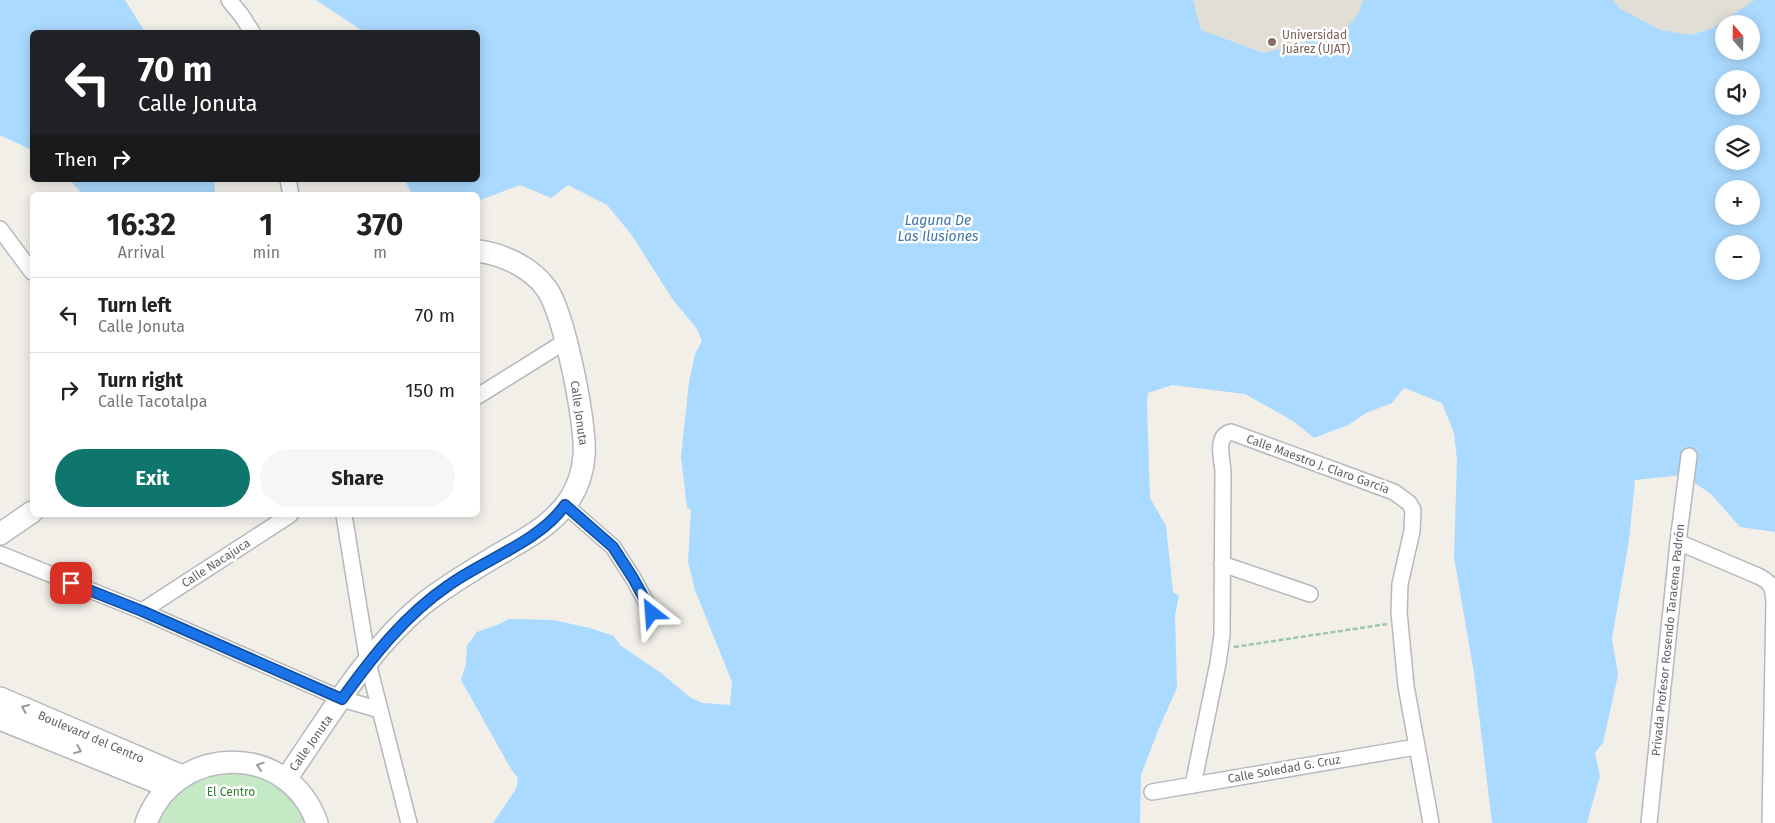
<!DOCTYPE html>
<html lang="en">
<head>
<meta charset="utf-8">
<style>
  body { margin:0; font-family:"Fira Sans",sans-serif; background:#f6f6f6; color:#222; height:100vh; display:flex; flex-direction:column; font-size:19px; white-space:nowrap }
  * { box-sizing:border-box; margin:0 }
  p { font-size:16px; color:#767676 }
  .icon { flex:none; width:28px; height:28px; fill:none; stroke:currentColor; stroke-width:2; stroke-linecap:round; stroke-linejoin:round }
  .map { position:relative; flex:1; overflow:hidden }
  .sheet { position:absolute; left:30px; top:192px; width:450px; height:325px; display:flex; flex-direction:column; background:#fff; border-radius:8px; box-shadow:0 2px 12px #0003 }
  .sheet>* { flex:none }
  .top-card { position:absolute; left:30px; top:30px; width:450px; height:152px; border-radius:8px; box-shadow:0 2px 12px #0003; background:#202124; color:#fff; overflow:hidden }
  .needle { width:32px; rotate:340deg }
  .controls { position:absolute; left:1715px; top:15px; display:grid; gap:10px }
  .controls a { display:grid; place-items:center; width:45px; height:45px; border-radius:50%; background:#fff; box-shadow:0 2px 12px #0003; font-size:25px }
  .pin { position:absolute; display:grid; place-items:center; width:42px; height:42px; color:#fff; margin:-21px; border-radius:10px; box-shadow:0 2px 8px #0006 }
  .me { position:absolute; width:55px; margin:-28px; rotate:332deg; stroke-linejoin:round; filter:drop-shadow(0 0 4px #0008) }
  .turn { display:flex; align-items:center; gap:18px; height:105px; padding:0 25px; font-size:22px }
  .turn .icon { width:65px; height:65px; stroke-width:2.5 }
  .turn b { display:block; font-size:35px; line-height:42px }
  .then { display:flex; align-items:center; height:48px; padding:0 25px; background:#0003; gap:10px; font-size:19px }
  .eta { display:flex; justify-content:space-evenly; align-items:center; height:85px; text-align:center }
  .eta b { font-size:30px; font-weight:700; line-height:35px }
  .primary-button { display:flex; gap:10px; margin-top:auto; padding:10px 25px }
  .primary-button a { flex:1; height:58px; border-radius:30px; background:#0f766e; color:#fff; font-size:20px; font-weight:700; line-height:58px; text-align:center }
  .primary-button a+a { background:#f6f6f6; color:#222 }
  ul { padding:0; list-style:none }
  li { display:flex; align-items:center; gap:15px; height:75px; padding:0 25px; border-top:1px solid #e0e0e0 }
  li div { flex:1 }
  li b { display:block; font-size:19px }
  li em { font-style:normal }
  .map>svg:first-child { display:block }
</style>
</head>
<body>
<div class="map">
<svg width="1775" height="823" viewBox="0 0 1775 823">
  <rect width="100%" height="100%" fill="#f1efe8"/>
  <g fill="#e1ded6">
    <path d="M1147,0H1384L1306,66L1231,51Z"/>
    <path d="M1608,0H1775L1751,24H1724L1704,48L1611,16Z"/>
  </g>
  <path fill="#c5e8c5" d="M254,764L317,823H146L172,784Z"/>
  <g fill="#aadaff" fill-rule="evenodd">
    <path d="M0,0H125L145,32H32V150L0,135Z"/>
    <path d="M316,0H1193L1201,30L1263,53L1343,32L1358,14L1363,0H1613L1619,8L1660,30L1691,35L1711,29L1755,0H1775V532L1740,527L1711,494L1683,475L1635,480L1629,541L1612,638L1618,675L1603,743L1595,753L1600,776L1587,823H1492L1474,673L1454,557L1457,460L1454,433L1442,403L1404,388L1392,403L1366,413L1348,425L1314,438L1293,421L1245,394L1172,385L1148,393L1147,403L1150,498L1166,526L1173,592L1179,596L1175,616L1177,688L1159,728L1141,775L1140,823H493L516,789L518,778L511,769L461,680L466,664L467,645L477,632L497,625L509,619L553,620L590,628L614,636L620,645L661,673L691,698L703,703L730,705L732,682L695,590L688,562L691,510L687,507L681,457L689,382L695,354L702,341L697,329L673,300L631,234L607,205L568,185L551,198L520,185L478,201V195H412L405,180H478V32H364ZM1724,24H1751V51H1724ZM1724,79H1751V106H1724ZM1724,134H1751V161H1724ZM1724,189H1751V216H1724ZM1724,244H1751V271H1724Z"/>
    <path d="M70,180H214L215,195H83Z"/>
  </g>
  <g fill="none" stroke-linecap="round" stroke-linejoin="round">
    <defs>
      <g id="street">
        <path d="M229,0L242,16L252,32"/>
        <path d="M288,180L291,195"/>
        <path d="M0,229L32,272"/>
        <path d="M478,396L566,341"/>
        <path d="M565,505L613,547L633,578L652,613"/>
        <path d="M344,515L368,663L409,823"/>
        <path d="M1678,542L1758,576C1771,582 1773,587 1774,602L1770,823"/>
        <path d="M0,554L142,611L342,699L380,710"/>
        <path d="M1222,564L1310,594"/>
        <path d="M142,611L290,515"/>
        <path d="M1193,785L1218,663L1222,635L1223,471C1222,458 1215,436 1231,432L1394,492L1409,503L1413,510L1412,531L1400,584L1399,612L1406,686L1431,823"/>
        <path d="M1152,792L1416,747"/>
        <path d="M1649,823L1678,542L1689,456"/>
      </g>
      <g id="secondary">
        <path d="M0,534L32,512"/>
        <path d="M0,698L182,776"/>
        <path d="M0,719L169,787"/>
        <path d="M286,779C327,720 366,651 423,604C446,586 471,571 496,556C523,540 552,526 570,499C578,486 583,471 584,456C587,426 564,311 546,288C531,267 502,254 478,251"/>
        <path d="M146,823C175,743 289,741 317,823"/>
      </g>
    </defs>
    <use href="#street" stroke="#b5b8bc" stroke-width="18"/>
    <use href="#secondary" stroke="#b6babf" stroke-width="24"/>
    <path stroke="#9cc7a9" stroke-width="2.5" stroke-dasharray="5 2.5" stroke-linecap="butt" d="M1234,647L1387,624"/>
    <use href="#street" stroke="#fff" stroke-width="15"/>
    <use href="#secondary" stroke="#fff" stroke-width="21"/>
  </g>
  <defs><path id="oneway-chevron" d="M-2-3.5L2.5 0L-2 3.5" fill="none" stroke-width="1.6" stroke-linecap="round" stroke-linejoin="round" transform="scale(1.25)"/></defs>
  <g stroke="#979a9d">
    <use href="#oneway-chevron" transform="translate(25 708) rotate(-157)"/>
    <use href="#oneway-chevron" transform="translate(78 750) rotate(22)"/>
    <use href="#oneway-chevron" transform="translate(260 766) rotate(-162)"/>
  </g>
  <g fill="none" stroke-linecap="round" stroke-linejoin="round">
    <defs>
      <path id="route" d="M71,583L142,611L342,699C373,656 405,615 449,585C485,559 539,542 565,505L613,547L633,578L652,613"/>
    </defs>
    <use href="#route" stroke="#114b97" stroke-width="12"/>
    <use href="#route" stroke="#1a73e8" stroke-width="9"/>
  </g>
  <circle fill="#8d6e63" stroke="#fff" stroke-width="2" cx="1272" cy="42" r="5"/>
  <g text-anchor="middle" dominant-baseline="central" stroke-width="5" stroke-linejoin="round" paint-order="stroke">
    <g font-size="12" fill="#785e54" stroke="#fff" text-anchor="start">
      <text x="1282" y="35">Universidad<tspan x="1282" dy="14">Juárez (UJAT)</tspan></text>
    </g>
    <g font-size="12" fill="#5f6368" stroke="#fff">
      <text transform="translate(579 413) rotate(82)">Calle Jonuta</text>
      <text transform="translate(1318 464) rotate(20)">Calle Maestro J. Claro García</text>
      <text transform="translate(216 563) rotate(-33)">Calle Nacajuca</text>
      <text transform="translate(1668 640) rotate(-84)">Privada Profesor Rosendo Taracena Padrón</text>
      <text transform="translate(91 737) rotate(23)">Boulevard del Centro</text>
      <text transform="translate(311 743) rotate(-55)">Calle Jonuta</text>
      <text transform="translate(1284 769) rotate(-10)">Calle Soledad G. Cruz</text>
    </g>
    <g font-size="12" fill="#348238" stroke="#fff">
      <text x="231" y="792">El Centro</text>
    </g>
    <g font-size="14" font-style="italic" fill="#4174aa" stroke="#fff">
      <text x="938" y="220">Laguna De<tspan x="938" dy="16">Las Ilusiones</tspan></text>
    </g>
  </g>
</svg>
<div class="controls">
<a><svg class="needle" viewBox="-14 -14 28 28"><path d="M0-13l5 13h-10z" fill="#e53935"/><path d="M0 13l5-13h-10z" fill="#767676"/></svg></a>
<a><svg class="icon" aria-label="sound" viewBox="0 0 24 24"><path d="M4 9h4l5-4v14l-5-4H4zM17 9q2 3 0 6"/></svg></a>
<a><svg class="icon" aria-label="layers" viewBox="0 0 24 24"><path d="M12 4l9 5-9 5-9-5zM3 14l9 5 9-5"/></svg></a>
<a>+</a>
<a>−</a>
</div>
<div class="pin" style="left:71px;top:583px;background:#d93025"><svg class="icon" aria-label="arrive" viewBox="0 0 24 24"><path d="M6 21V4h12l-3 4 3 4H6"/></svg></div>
<svg class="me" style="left:652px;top:613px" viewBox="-20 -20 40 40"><path d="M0-17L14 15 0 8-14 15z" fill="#1a73e8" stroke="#fff" stroke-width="4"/></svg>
<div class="top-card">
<div class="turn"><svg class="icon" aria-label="left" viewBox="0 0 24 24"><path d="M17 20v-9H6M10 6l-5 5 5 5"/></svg><div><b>70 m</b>Calle Jonuta</div></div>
<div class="then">Then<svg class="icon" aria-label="right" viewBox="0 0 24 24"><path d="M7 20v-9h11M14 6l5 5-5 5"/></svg></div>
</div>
<section class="sheet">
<div class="eta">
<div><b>16:32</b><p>Arrival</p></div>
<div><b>1</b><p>min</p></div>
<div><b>370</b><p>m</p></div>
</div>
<ul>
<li><svg class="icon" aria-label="left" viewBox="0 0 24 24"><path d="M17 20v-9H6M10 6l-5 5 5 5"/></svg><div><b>Turn left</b><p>Calle Jonuta</p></div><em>70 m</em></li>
<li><svg class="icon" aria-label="right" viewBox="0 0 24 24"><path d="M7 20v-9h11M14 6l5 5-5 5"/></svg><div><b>Turn right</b><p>Calle Tacotalpa</p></div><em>150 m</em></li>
</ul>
<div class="primary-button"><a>Exit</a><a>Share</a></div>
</section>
</div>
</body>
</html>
